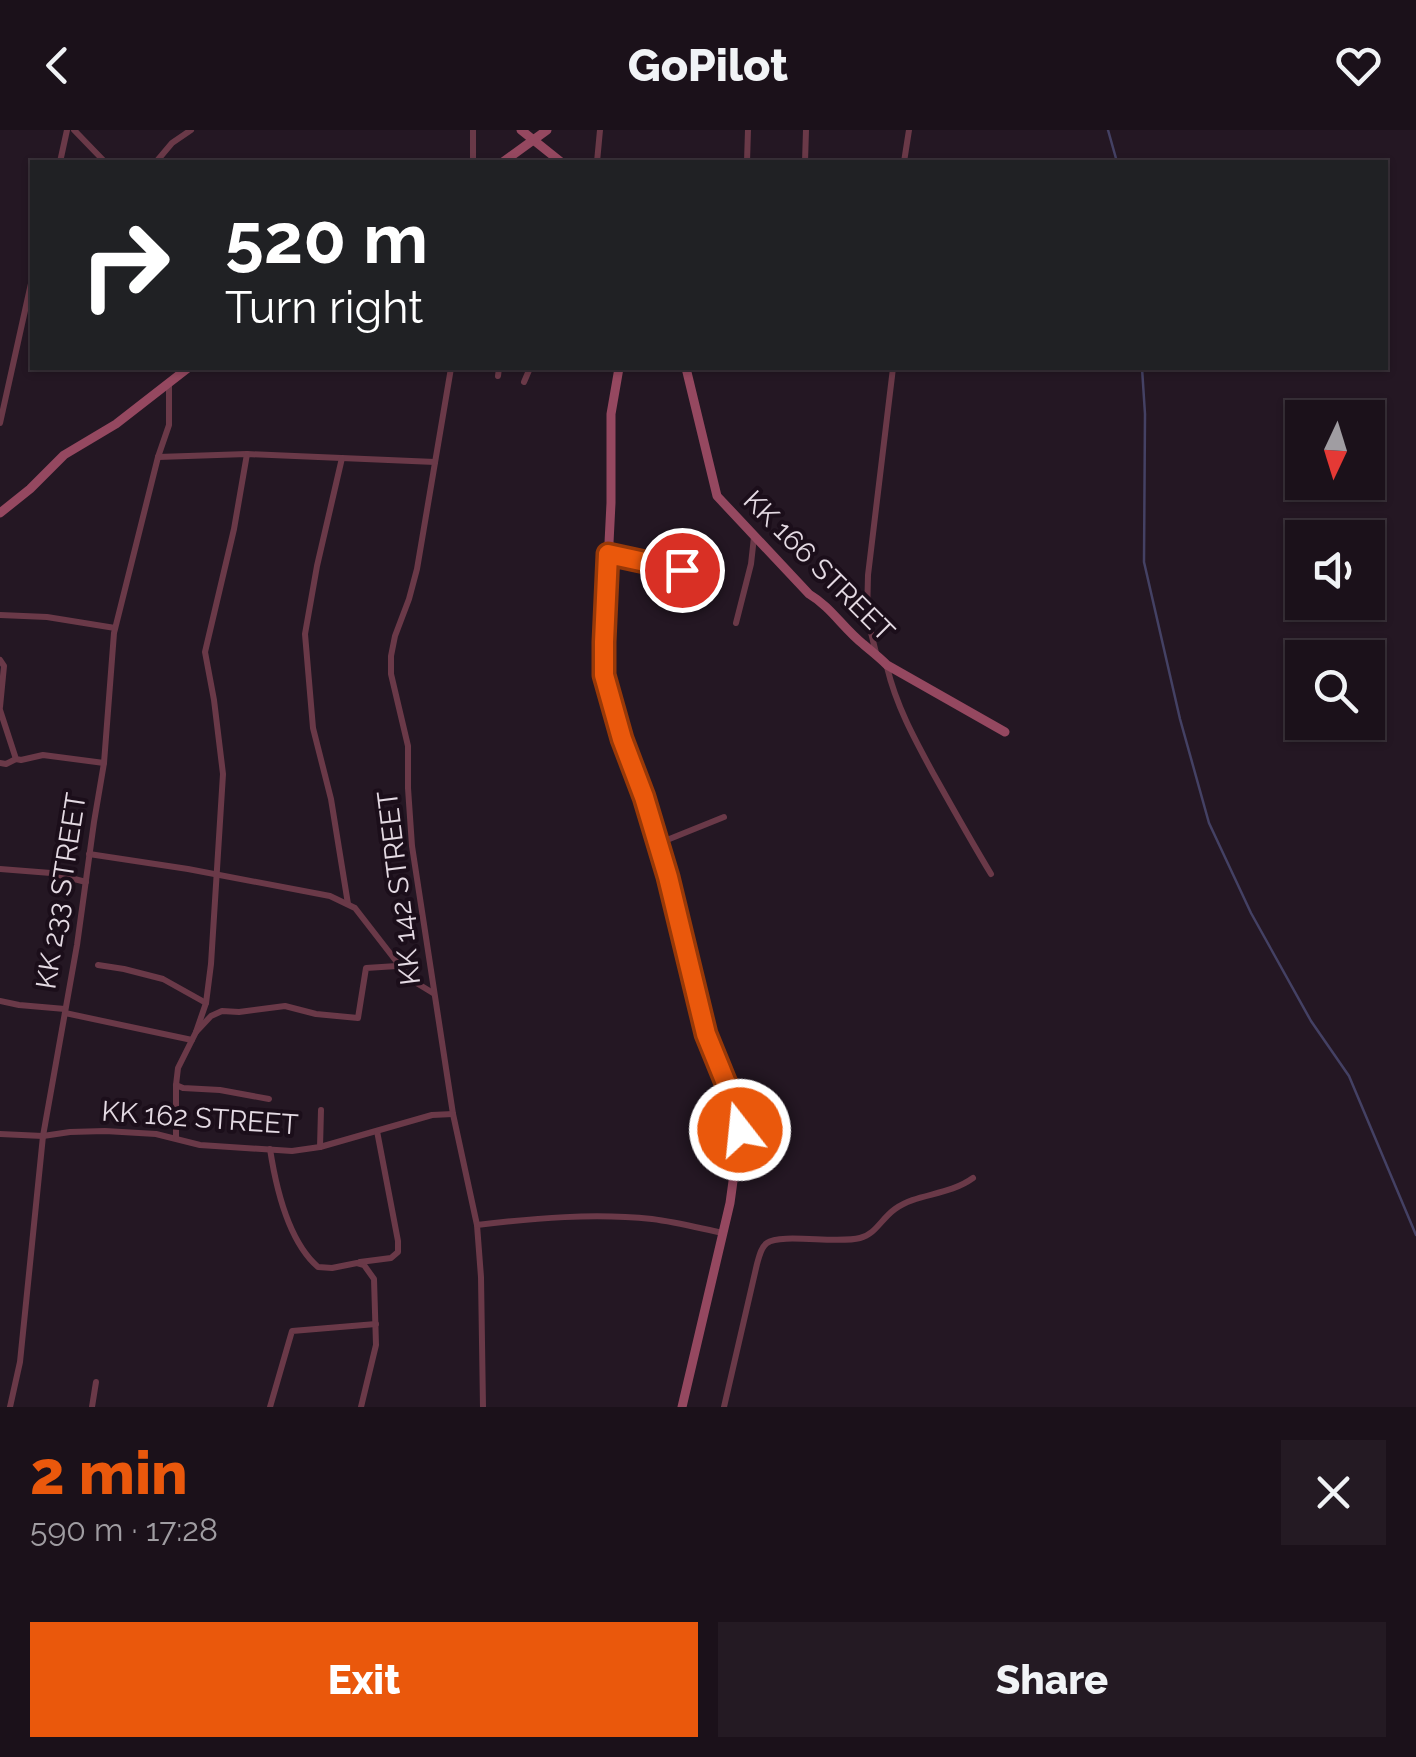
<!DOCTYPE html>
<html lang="en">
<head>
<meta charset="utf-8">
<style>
  body { margin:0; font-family:Raleway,sans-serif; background:#241a23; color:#f1f3f6; height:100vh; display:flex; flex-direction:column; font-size:38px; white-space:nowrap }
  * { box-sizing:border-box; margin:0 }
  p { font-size:32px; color:#a09da2 }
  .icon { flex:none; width:55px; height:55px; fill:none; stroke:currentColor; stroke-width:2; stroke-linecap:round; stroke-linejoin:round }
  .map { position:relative; height:1277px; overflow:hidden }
  .panel { display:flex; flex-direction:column; background:#1b111a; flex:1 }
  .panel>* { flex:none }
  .hud { position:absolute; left:30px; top:30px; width:1358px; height:210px; border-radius:0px; box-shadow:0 2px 8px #0004,0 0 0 2px #393139; background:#202124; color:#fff; overflow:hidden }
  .needle { width:65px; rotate:184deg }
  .controls { position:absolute; left:1285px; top:270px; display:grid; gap:20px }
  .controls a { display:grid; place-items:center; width:100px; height:100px; border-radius:0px; background:#1b111a; box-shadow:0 2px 8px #0004,0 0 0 2px #393139; font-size:50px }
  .pin { position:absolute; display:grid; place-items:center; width:85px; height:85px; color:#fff; margin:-42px; border:5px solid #fff; border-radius:50%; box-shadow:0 2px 10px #0007 }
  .me { position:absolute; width:110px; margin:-55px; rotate:344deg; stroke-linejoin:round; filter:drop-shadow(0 0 8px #0008) }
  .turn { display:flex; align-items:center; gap:35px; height:210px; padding:0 30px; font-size:45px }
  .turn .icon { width:130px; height:130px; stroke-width:2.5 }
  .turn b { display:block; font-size:70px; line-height:85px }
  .round { display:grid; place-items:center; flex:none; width:105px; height:105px; border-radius:0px; background:#241a23 }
  .head { display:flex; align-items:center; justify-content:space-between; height:170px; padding:0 30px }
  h1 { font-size:60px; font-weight:800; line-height:75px; color:#ea580c }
  .button { display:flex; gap:20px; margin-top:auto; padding:20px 30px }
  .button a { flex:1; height:115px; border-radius:0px; background:#ea580c; color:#fff; font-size:40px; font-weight:800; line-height:115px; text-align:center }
  .button a+a { background:#241a23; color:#f1f3f6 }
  header { display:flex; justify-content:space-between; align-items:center; height:130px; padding:0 30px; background:#1b111a; font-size:45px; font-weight:800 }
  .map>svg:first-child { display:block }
</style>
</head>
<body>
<header><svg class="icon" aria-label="back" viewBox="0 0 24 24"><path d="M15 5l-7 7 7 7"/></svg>GoPilot<svg class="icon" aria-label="heart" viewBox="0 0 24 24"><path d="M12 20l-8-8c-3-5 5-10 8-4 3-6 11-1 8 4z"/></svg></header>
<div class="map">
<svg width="1416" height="1277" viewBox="0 0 1416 1277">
  <rect width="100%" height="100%" fill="#241723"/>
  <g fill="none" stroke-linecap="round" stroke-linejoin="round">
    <g stroke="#444164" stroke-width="2.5">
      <path d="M1108,0L1117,32"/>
      <path d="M1142,238L1145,284L1144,432L1180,589L1209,693L1251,783L1311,891L1349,946L1416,1105"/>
    </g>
    <g stroke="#6a3948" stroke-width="6">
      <path d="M74,0L105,32"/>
      <path d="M60,32L67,0"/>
      <path d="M156,32L172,13L191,0"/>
      <path d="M473,32V0"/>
      <path d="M597,32L600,0"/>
      <path d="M747,32L748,0"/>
      <path d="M805,32L806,0"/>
      <path d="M904,32L909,0"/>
      <path d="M436,238L451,239"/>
      <path d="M451,238L417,439L409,469L395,506L391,526V544L408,616V658L412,716L453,984L477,1095L481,1147L483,1277"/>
      <path d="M498,246L499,238"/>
      <path d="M524,252L530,238"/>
      <path d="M0,293L32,149"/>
      <path d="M158,327L247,324L435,332"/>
      <path d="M342,328L317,436L305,504L313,598L331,669L348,774"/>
      <path d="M608,425L707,446L709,451L705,464"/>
      <path d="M0,485L47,487L115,498"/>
      <path d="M736,493L751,434L754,407"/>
      <path d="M876,523L867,486L868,445L893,238"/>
      <path d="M0,530L4,536L0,577"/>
      <path d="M887,537C896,575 914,608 933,643C952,677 971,711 991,744"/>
      <path d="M0,580L16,629L21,630L43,625L104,633"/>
      <path d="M0,633L6,634L16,629"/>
      <path d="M657,714L724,687"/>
      <path d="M89,724L188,739L330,766L355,778L410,849L433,863"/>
      <path d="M0,739L51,743L86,752"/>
      <path d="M98,835L124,839L163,849L206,873"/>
      <path d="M0,871L19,875L65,879"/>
      <path d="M65,883L192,910"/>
      <path d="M196,902L206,873L211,834L223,644L214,570L205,522L234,399L247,324"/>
      <path d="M176,955L183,958L220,960L269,969"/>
      <path d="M0,1004L43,1006L70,1002L105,1001L156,1004L200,1015L292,1021L320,1017L432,985L453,984"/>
      <path d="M176,1008V955L178,938L196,902L211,886L222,881L239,882L285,876L316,884L358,888L366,838L397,836"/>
      <path d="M320,1017L321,980"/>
      <path d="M270,1019C276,1058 288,1111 318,1137L332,1138L357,1133L364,1135L374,1149L376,1215L361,1277"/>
      <path d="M477,1095C535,1088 594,1083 652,1089C676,1092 699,1098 723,1103"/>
      <path d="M360,1132L391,1128L398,1122V1111L377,1001"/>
      <path d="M10,1277L20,1232L43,1006L77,815L94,692L104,633L114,503L158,327L169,295V255"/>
      <path d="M92,1277L96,1252"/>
      <path d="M270,1277L292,1201L376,1194"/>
      <path d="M724,1277L757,1134C759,1127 761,1117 767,1113C780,1103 838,1114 860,1108C876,1104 881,1089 895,1079C917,1063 948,1066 973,1048"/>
    </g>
    <g stroke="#954860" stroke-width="9">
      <path d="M521,0L561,32"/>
      <path d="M503,32L547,0"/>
      <path d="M619,238L611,284V373L604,512L605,545L623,609L644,667L670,755L706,904L732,968L739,986L740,1000L730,1073L682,1277"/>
      <path d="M686,238L717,366L809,464C831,477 843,498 863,514C871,521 879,527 887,535L1005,602"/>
      <path d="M0,383L30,359L64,325L116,294L188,238"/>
    </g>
  </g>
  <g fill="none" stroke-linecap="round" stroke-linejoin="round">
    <defs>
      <path id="route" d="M682,440L608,424L604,512V545L622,609L644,667L668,747L706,904L732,968L739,986L740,1000"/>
    </defs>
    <use href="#route" stroke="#983908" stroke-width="25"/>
    <use href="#route" stroke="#ea580c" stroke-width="18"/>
  </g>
  <g text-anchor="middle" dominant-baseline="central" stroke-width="8" stroke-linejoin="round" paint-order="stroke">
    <g font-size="28" fill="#e4dae3" stroke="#1b0e1a">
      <text transform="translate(819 436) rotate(45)">KK 166 STREET</text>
      <text transform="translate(399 758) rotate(-97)">KK 142 STREET</text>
      <text transform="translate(61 761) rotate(-81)">KK 233 STREET</text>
      <text transform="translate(200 988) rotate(4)">KK 162 STREET</text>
    </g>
  </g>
</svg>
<div class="controls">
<a><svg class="needle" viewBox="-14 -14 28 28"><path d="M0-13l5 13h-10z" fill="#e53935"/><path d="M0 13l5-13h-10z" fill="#a09da2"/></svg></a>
<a><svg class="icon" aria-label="sound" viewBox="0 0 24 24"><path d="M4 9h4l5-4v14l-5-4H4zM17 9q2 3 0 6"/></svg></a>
<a><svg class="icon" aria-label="search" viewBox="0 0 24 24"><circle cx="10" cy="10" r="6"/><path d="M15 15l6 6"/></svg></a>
</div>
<div class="pin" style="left:682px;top:440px;background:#d93025"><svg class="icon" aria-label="arrive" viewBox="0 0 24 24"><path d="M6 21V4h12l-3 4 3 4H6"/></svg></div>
<svg class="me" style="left:740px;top:1000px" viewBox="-20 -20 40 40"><circle r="17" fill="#ea580c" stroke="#fff" stroke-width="3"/><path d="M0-11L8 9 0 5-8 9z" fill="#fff"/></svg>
<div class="hud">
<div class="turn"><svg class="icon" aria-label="right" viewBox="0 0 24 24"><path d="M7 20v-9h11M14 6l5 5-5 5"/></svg><div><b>520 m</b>Turn right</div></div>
</div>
</div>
<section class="panel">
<div class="head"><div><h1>2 min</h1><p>590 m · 17:28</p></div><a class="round"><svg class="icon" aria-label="close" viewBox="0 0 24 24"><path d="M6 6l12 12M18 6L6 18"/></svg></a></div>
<div class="button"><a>Exit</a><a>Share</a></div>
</section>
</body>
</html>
